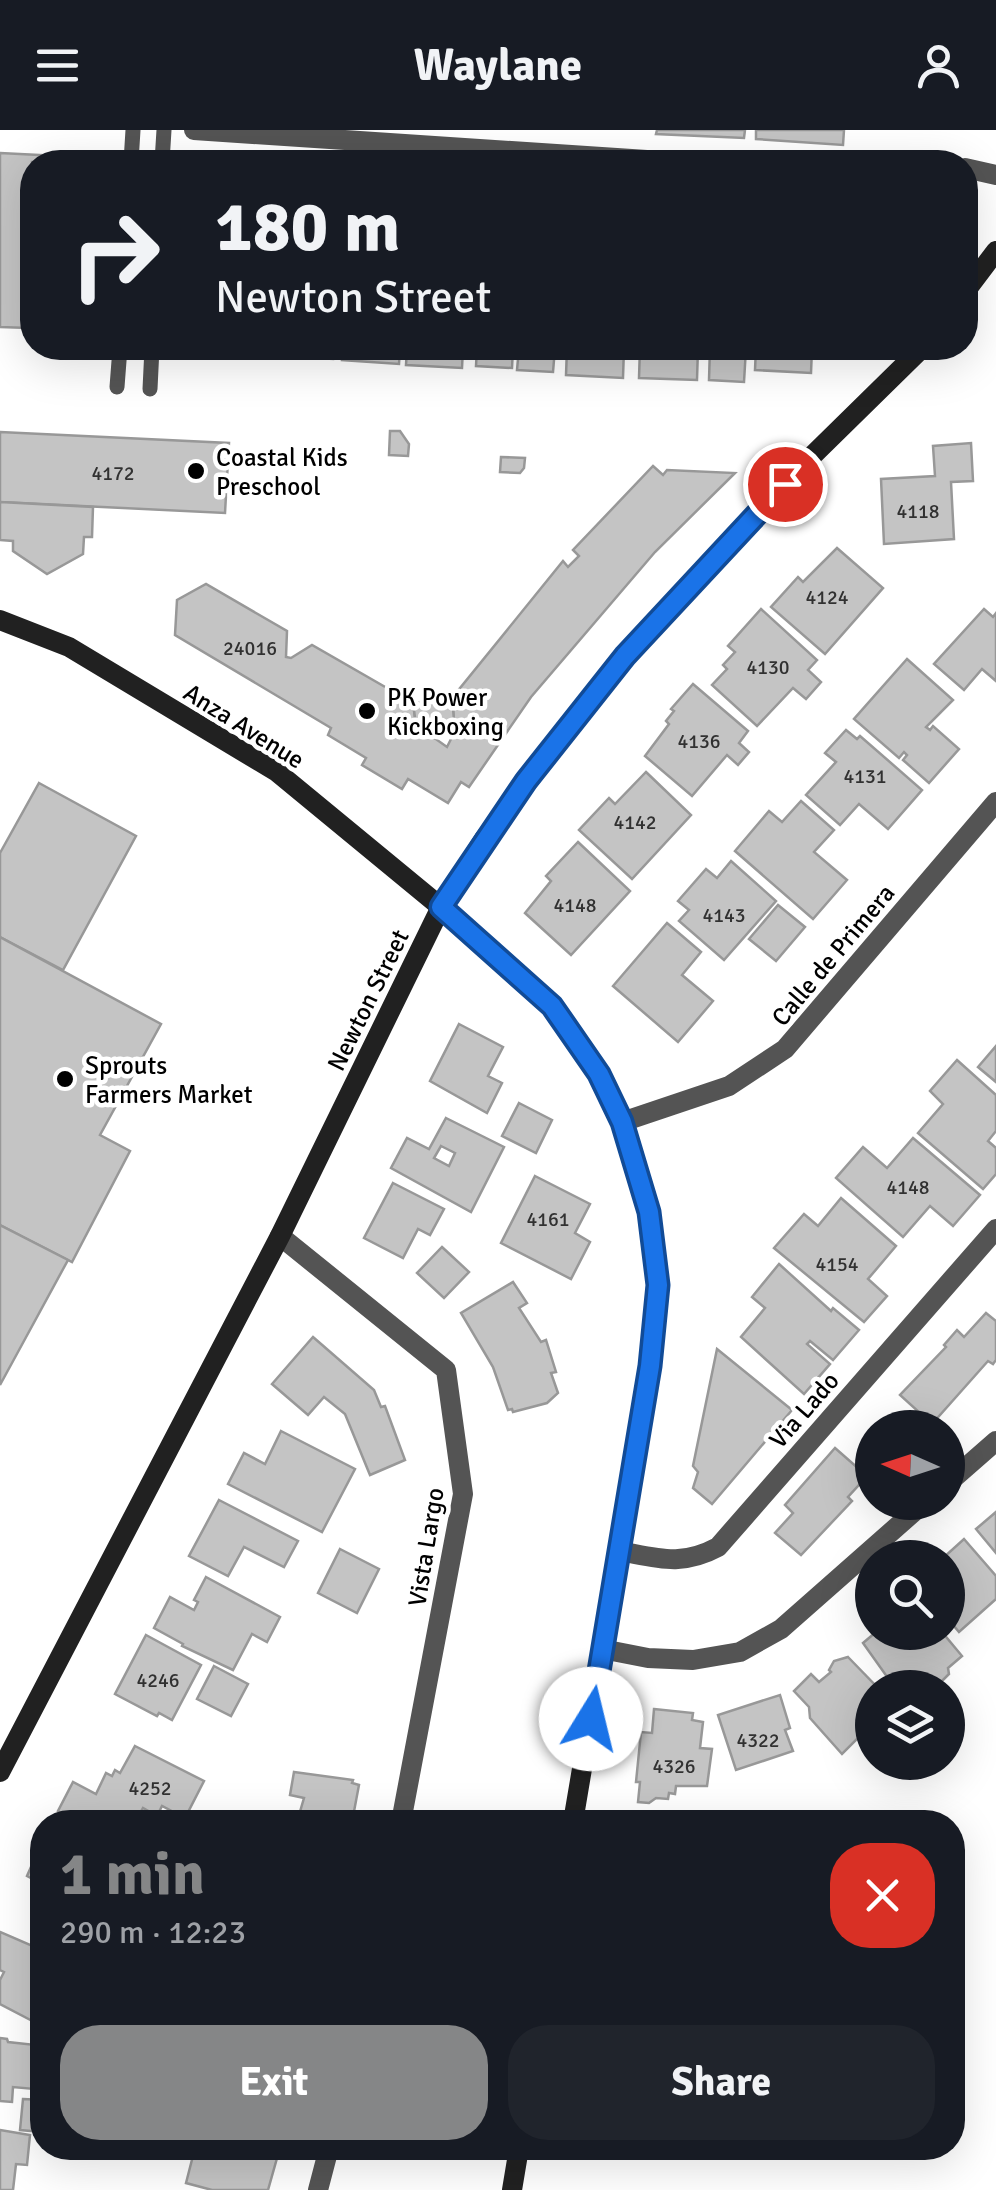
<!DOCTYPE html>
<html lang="en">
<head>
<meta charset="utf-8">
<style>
  body { margin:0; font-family:Signika,sans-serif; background:#20242c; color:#f1f3f6; height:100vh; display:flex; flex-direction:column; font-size:38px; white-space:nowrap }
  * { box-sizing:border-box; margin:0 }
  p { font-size:32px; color:#9ea1a6 }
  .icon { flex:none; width:55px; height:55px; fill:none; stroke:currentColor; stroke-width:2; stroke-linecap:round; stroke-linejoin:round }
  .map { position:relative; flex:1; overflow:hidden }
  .details { position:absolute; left:30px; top:1680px; width:935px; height:350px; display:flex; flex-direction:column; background:#171b24; border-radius:40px; box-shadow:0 10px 40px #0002 }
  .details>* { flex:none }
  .banner { position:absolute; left:20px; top:20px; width:958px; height:210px; border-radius:40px; box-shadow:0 10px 40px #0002; background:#171b24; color:#f1f3f6; overflow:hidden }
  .needle { width:65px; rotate:273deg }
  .tools { position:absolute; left:855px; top:1280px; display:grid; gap:20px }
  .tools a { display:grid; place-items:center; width:110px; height:110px; border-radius:50%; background:#171b24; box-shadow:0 10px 40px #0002; font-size:50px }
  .pin { position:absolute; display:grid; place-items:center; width:85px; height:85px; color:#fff; margin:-42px; border:5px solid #fff; border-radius:50%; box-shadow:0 2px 10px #0007 }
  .me { position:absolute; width:110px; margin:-55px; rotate:9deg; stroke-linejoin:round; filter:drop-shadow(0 0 8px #0008) }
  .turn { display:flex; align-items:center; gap:35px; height:210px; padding:0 30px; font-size:45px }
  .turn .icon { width:130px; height:130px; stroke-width:2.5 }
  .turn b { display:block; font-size:70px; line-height:85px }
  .round { display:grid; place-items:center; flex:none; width:105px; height:105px; border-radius:40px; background:#20242c }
  .summary { display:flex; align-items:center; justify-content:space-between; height:170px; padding:0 30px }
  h1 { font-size:60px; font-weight:700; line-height:75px; color:#858687 }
  .button { display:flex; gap:20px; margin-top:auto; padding:20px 30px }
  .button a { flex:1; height:115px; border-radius:40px; background:#858687; color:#fff; font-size:40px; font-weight:700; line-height:115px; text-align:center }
  .button a+a { background:#20242c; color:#f1f3f6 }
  header { display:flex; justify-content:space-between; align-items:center; height:130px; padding:0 30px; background:#171b24; font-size:45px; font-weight:700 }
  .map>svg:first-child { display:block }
</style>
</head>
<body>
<header><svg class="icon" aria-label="menu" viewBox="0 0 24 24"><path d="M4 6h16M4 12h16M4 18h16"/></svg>Waylane<svg class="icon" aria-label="person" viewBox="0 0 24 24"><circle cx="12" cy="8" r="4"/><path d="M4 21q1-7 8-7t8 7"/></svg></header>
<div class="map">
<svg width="996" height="2060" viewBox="0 0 996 2060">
  <rect width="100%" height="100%" fill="#fff"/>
  <g fill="#c4c4c4" stroke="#989898" stroke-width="2.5" fill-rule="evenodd">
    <path d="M657,0H745L744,8L656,4Z"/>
    <path d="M756,0H844L843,15L756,9Z"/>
    <path d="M0,23L118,29V32H32V188H28V198L0,197Z"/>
    <path d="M298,218H333V229L297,227Z"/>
    <path d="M343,218H400L399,234L342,230Z"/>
    <path d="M407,218H463L462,238L406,235Z"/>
    <path d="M477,218H513L512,238L476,236Z"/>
    <path d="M519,218H555L553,242L517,240Z"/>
    <path d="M567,218H624L623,248L566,245Z"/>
    <path d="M640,218H698L697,250L639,248Z"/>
    <path d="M710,218H746L744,252L709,250Z"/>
    <path d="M756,218H812L811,243L755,240Z"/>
    <path d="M390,301H400L409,314L408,326L389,325Z"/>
    <path d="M0,302L229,313L225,383L0,372Z"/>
    <path d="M971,313L973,351L951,352L954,409L884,414L881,349L935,346L933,316Z"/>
    <path d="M501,327L525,328L524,338L520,343L500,342Z"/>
    <path d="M653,336L663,345L667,340L735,343L655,422L531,567L469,657L461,652L448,673L408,649L402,659L362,635L366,628L328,605L331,598L175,505L177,470L206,454L287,501L286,527L291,528L312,515L413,573L416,595L447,617L455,601L452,568L563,431L568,437L579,426L573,420Z"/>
    <path d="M0,372L93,377L92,407H84L83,424L47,444L13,421V411L0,410Z"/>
    <path d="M837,418L883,458L825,524L771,477L798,447L803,452Z"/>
    <path d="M761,479L817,530L808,540L821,552L806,569L793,558L757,596L712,555L727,539L723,535L735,522L728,516Z"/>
    <path d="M984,479L993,487L996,483V551L982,539L964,560L934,534Z"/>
    <path d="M907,529L953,570L926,597L930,600L933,596L959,619L929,653L903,630L907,625L904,622L899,628L854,589Z"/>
    <path d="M693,554L748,601L739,613L749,622L738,635L727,625L692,666L645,626L669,594L666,591L674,581L671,579Z"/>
    <path d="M452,568L455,601L430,605L416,595L413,573Z"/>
    <path d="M846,600L857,609L860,606L922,660L888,699L859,674L840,695L806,665L836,632L825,623Z"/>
    <path d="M646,642L691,685L632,749L579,700L609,668L615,674Z"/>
    <path d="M39,653L136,706L63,840L0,807V723Z"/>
    <path d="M801,671L834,700L814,722L847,750L813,789L735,721L769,681L782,692Z"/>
    <path d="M578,712L630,761L571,825L525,783L551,751L546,746Z"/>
    <path d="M731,731L776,771L724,830L679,791L689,780L678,771L706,739L717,748Z"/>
    <path d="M778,775L805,797L776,831L749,809Z"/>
    <path d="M667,793L701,822L682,845L713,871L678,912L613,856Z"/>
    <path d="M0,807L161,894L100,1005L130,1021L72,1132L0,1095Z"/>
    <path d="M459,894L503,917L488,946L502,953L487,983L430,951Z"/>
    <path d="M996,916V952L978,937Z"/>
    <path d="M957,930L996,965V1001L988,1011L996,1018V1044L983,1059L918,1003L943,974L930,961Z"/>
    <path d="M519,973L552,990L536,1023L502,1006Z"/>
    <path d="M446,988L504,1017L471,1082L391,1038L407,1008L429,1019ZM441,1016L455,1023L449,1036L434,1028Z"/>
    <path d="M913,1008L980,1065L953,1096L930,1076L903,1107L836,1048L863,1017L887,1038Z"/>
    <path d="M535,1046L590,1074L575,1103L590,1112L571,1149L501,1113Z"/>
    <path d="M393,1053L444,1079L430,1105L418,1099L403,1128L364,1108Z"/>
    <path d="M841,1068L896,1116L868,1149L887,1166L864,1192L774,1118L804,1084L818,1096Z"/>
    <path d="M0,1095L68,1130L0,1255Z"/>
    <path d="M442,1117L469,1142L444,1168L417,1143Z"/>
    <path d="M779,1134L831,1181L833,1178L859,1200L833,1230L810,1211L807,1214L830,1234L804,1264L741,1207L765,1178L752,1167Z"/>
    <path d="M513,1152L527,1173L519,1178L541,1212L546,1210L556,1242L551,1243L558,1263L547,1273L513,1282L512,1279L508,1280L493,1237L461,1183Z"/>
    <path d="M986,1183L996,1191V1230L993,1234L988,1231L932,1294L900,1265L946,1217L944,1215L957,1200L964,1207Z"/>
    <path d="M313,1207L374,1260L381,1277L385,1276L405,1330L370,1345L345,1284L324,1267L308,1285L272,1254Z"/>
    <path d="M717,1219L792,1280L712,1374L693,1358L698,1342L693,1336Z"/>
    <path d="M281,1301L355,1339L322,1402L228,1354L244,1323L265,1334Z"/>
    <path d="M835,1318L867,1346L848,1367L852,1371L801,1425L775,1403L793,1383L785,1375Z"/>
    <path d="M219,1370L298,1411L284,1437L244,1417L228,1446L189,1426Z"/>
    <path d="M996,1382V1423L976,1399Z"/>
    <path d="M964,1409L996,1446V1469L959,1502L948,1489V1428H943Z"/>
    <path d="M340,1419L379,1439L357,1483L318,1463Z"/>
    <path d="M206,1447L280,1487L267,1512L252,1504L233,1540L182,1516L183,1514L154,1498L170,1467L194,1480L198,1472L194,1470Z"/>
    <path d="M876,1502H942L962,1526L948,1538L949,1544L938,1555L895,1558L863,1513Z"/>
    <path d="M146,1505L201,1535L172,1590L159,1583L157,1586L115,1564Z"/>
    <path d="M848,1527L878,1558H872V1594L842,1624L810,1588L809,1577L794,1561L811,1544L819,1552L831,1542L829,1540L834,1531Z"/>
    <path d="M214,1536L248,1554L231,1586L197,1569Z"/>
    <path d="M780,1565L790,1598L785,1600L793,1621L736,1640L718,1585Z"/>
    <path d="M654,1579L693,1583L692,1590L703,1592L700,1618L712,1619L707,1656H676L675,1664L669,1663L668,1669L656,1668L649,1673L638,1672L640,1652H636L641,1602L652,1603Z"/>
    <path d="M135,1616L204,1651L185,1688L162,1676L157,1686L143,1678L135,1692H80L58,1681L73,1652L96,1664L106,1643L112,1646L115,1640L120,1643Z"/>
    <path d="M294,1642L353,1650L352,1653L359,1655L352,1692H297L304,1668L290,1665Z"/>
    <path d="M42,1712V1754L27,1746Z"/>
    <path d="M0,1802L42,1820V1896L0,1874V1850L4,1842L0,1840Z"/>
    <path d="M0,1908L7,1909L8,1912L36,1915L34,1959L13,1957L12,1972L0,1971Z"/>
    <path d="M23,1969L42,1970V2002L20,2000Z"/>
    <path d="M0,2000L30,2005L27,2035L16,2034L13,2060H0Z"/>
    <path d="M195,2018H270L279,2021L268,2060H212L186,2053Z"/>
  </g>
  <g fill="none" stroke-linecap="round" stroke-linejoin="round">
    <g stroke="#545454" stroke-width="15">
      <path d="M131,32L133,0"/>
      <path d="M162,32L164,0"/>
      <path d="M117,257L120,218"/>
      <path d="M150,259L152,218"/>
    </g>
    <g stroke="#545454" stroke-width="20">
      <path d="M194,0L677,32"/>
      <path d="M897,32H912"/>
      <path d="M965,38L996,45"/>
      <path d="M622,992L729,956L785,919L996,672"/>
      <path d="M280,1106L446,1240L463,1364L401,1692"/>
      <path d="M948,1353L996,1311"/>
      <path d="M619,1421C658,1428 681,1437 718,1417L996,1099"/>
      <path d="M602,1519L648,1528L693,1530L740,1522L781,1499L925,1372"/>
      <path d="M318,2060L329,2018"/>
    </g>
    <g stroke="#212121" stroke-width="20">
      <path d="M965,162L996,121"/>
      <path d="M0,490L69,517L277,642L476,806L551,876L599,945L622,992L649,1082L657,1155L650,1236L573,1692"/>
      <path d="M0,1642L280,1106L441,777L484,709L625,525L812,326L922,218"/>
      <path d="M512,2060L519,2018"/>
    </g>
  </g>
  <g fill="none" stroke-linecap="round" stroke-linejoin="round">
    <defs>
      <path id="route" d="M591,1589L650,1236L658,1155L649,1082L622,992L599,944L552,876L441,777L526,651L625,526L785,354"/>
    </defs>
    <use href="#route" stroke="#114b97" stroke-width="25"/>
    <use href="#route" stroke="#1a73e8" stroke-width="18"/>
  </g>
  <g fill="#000" stroke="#fff" stroke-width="4">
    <circle cx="196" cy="341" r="10"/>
    <circle cx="367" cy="581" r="10"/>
    <circle cx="65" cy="949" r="10"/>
  </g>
  <g text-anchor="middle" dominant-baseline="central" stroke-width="9" stroke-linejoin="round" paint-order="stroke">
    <g font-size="20" fill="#313131">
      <text x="113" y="343">4172</text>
      <text x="918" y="381">4118</text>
      <text x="827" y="467">4124</text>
      <text x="250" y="518">24016</text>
      <text x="768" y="537">4130</text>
      <text x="699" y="611">4136</text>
      <text x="865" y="646">4131</text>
      <text x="635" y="692">4142</text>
      <text x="575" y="775">4148</text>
      <text x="724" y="785">4143</text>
      <text x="908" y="1057">4148</text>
      <text x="548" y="1089">4161</text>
      <text x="837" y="1134">4154</text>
      <text x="158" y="1550">4246</text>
      <text x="758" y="1610">4322</text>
      <text x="674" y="1636">4326</text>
      <text x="150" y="1658">4252</text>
    </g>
    <g font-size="25" fill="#000" stroke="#fff" text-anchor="start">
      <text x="216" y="327">Coastal Kids<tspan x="216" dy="29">Preschool</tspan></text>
      <text x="387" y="567">PK Power<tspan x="387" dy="29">Kickboxing</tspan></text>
      <text x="85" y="935">Sprouts<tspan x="85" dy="29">Farmers Market</tspan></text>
    </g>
    <g font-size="25" fill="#000" stroke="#fff">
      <text transform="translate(244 596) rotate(32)">Anza Avenue</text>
      <text transform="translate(833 825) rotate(-50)">Calle de Primera</text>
      <text transform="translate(368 870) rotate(-64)">Newton Street</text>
      <text transform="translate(804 1280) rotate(-49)">Via Lado</text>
      <text transform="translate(426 1417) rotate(-81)">Vista Largo</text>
    </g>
  </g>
</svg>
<div class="tools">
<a><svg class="needle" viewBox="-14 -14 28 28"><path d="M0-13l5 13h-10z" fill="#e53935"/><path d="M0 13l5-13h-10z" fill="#9ea1a6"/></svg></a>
<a><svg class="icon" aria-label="search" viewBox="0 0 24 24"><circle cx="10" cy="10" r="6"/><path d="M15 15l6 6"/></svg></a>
<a><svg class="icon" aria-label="layers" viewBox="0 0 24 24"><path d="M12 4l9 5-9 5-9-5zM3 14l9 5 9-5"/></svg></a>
</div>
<div class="pin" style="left:785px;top:354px;background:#d93025"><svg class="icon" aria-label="arrive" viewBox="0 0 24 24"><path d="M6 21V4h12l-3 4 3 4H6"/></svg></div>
<svg class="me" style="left:591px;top:1589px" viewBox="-20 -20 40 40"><circle r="19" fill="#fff"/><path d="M0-13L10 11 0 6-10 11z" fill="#1a73e8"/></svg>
<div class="banner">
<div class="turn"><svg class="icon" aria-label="right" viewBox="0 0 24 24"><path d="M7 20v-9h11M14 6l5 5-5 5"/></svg><div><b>180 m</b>Newton Street</div></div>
</div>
<section class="details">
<div class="summary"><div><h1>1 min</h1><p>290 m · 12:23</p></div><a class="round" style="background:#d93025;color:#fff"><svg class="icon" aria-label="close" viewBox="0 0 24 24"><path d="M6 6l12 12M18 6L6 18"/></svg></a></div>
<div class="button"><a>Exit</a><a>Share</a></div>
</section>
</div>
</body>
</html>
